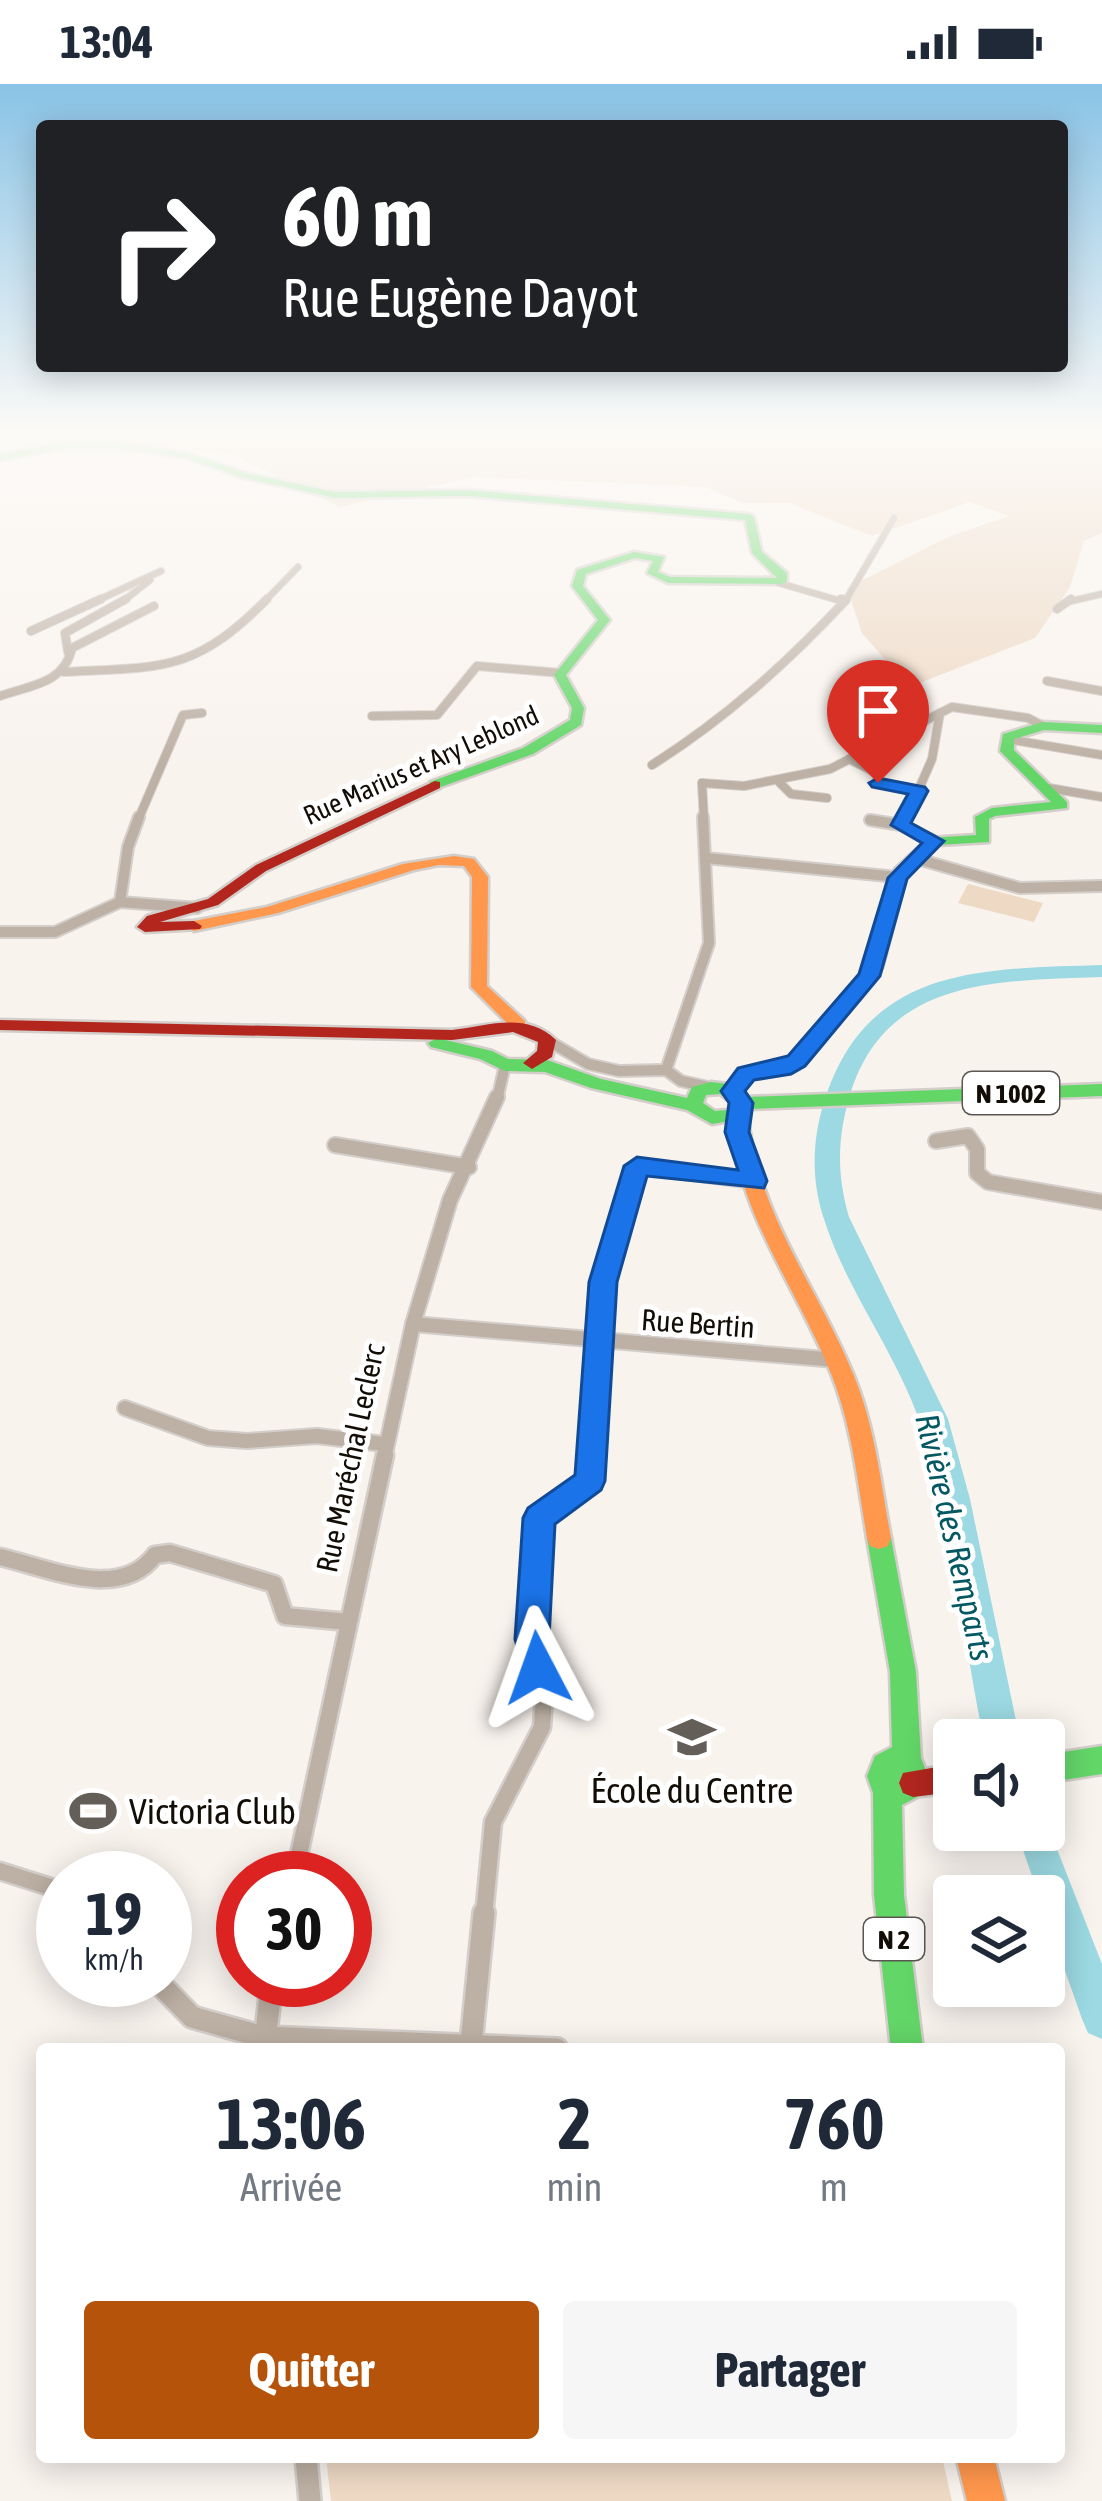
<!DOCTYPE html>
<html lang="fr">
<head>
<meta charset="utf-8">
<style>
  body { margin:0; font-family:"Asap Condensed",sans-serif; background:#f6f6f7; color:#1f2937; height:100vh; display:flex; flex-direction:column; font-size:45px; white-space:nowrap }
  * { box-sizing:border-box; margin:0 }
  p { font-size:39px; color:#747a83 }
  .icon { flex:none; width:66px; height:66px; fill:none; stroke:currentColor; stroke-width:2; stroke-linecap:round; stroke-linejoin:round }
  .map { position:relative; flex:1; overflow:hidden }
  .details { position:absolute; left:36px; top:1959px; width:1029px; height:420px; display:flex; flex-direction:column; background:#fff; border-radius:12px; box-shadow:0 6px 30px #0003 }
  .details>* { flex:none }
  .banner { position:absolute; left:36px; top:36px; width:1032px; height:252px; border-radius:12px; box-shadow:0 6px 30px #0003; background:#202124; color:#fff; overflow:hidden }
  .controls { position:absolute; left:933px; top:1635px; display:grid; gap:24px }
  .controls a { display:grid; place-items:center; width:132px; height:132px; border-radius:12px; background:#fff; box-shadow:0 6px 30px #0003; font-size:60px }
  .speed { position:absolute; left:36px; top:1767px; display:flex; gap:24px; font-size:60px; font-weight:700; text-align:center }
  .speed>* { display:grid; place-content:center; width:156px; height:156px; border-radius:50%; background:#fff; box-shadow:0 6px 30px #0003; line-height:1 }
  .speed small { font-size:30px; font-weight:400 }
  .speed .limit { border:18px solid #d22; background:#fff; color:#111 }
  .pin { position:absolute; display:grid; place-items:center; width:102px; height:102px; color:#fff; margin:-123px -51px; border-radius:50% 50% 50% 0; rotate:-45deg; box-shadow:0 0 12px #0007 }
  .pin .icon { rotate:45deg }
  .me { position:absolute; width:132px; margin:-66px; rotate:356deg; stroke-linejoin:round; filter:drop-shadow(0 0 9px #0008) }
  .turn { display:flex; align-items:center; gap:42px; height:252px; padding:0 48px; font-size:54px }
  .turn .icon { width:156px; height:156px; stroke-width:2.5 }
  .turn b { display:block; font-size:84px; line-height:102px }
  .eta { display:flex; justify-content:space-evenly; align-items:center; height:204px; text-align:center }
  .eta b { font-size:72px; font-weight:700; line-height:84px }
  .action { display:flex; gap:24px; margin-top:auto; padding:24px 48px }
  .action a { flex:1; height:138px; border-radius:12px; background:#b45309; color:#fff; font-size:48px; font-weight:700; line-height:138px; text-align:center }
  .action a+a { background:#f6f6f7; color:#1f2937 }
  .status { display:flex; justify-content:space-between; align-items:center; height:84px; padding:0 60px; background:#fff; direction:ltr }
  .status svg { height:33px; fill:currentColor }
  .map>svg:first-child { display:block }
</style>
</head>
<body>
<div class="status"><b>13:04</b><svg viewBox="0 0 49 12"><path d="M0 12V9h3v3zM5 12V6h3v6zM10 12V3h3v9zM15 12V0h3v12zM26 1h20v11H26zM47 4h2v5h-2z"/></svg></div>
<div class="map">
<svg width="1102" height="2417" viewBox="0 0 1102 2417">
  <rect width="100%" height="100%" fill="#f9f3ee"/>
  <g fill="#eed9c5">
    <path d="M4,346H1102V449L1084,457L1070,503L1035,554L909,603L862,549L847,504L948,453L1009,432L970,418L872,452L789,419H742L706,403L473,393L340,423L232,370Z"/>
    <path d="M968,800L1043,819L1034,838L958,819Z"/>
    <path d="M326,2373H942L952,2417H331Z"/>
  </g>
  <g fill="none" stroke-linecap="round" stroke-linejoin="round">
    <g fill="#9cd9e2" fill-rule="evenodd">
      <path d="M1102,881V893C996,897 884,893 849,1014C837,1056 837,1092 849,1133L948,1335L970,1415L1020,1656H984C961,1549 954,1437 918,1333C893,1264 846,1205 824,1135C811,1096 812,1057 824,1018C867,881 981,885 1102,881Z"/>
      <path d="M1044,1732L1102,1880V1955L1088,1949L1082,1935L1044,1827V1812H1039L1016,1746H1044Z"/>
    </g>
    <defs>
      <g id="street-far5">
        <path d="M779,499L844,518"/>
        <path d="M846,516L894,434"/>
        <path d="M94,518L161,487"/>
        <path d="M122,518L150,496"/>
        <path d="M264,518L298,483"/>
        <path d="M1067,518L1102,510"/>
      </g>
      <g id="street-far4">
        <path d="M1057,525L1071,515"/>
        <path d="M31,547L101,515"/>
        <path d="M68,568L65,549L126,515"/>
        <path d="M64,588C162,583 194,589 267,515"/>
        <path d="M1047,597L1102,607"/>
        <path d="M0,612C31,601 64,600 72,564L154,522"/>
        <path d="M372,632L437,631L477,582L561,589"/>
        <path d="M1007,655L1102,671"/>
        <path d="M849,675L877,689L878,699L918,707L932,675L940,629"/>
        <path d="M652,681C726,634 786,580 846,516L841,515"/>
        <path d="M778,697L791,710L827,714"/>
        <path d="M702,699L744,702L830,685L952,623L1028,634L1043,642"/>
        <path d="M702,699L704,736"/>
        <path d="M1049,704L1102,713"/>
        <path d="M138,736L183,631L202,629"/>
        <path d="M903,736L918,707"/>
      </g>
      <g id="street-far3">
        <path d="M870,736L901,741L934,757"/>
        <path d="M901,741L905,733"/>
        <path d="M706,774L897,793"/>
        <path d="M914,774L1020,804L1102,802"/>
        <path d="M120,818L128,763L139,733"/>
        <path d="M0,848H55L120,818L197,824"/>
        <path d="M547,956L588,980L619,987L666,986L681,997L708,1003"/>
        <path d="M666,986L709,859L703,733"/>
        <path d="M497,1016L505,981"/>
      </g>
      <g id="street-far2">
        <path d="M936,1057L968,1052L977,1065V1089L988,1098L1102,1118"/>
        <path d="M335,1061L469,1083"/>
        <path d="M413,1240L836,1276"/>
        <path d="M125,1324L208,1354L247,1357L317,1352L384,1360"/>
        <path d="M384,1374L413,1240L450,1116L497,1013"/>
        <path d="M592,1374L603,1197L637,1082L755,1097"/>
      </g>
      <g id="street-far1">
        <path d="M0,1473C49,1484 120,1518 155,1471L170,1469L274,1500L285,1532L348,1538"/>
        <path d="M0,1787L63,1807"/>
        <path d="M294,1794L385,1371"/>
        <path d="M484,1832L493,1738L542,1643L544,1613L532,1554L539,1434L590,1397L592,1371"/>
      </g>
      <g id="street">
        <path d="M156,1896L192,1933L263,1953L557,1965"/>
        <path d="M471,1960L484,1829"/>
        <path d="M264,1965L272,1896"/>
        <path d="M306,2373L310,2417"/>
      </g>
      <g id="fast">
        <path d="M111,357L189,369L246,389L335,408L468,406L749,430L754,433L762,468L787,489V497L782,500L668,499L647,489L653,477L635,474L586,490L583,502L610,536L566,591L584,624L581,641L533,670L435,705L430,704V698L523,664L570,636L572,624L554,591L598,536L572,502L577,486L634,468L664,473L658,488L670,493L777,494L752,469L745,436L468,412L335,414L240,393L187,374L111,363L69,364L0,376V370L69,358Z"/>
        <path d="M1043,638L1102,641V649L1044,646L1014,655V666L1067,718V724L995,732L989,735V758L938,761L907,790L882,884L803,981L789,989L752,995L742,1007L746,1013L1102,1000V1012L747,1025L741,1035L712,1040L687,1026L591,1004L545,988L505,987L480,975L431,963L428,959L437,954L492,967L508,975L547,976L601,995L687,1014L692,1003L711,998L728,1000L740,986L779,980L791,973L866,883L895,785L929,754L976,751L975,733L992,724L1051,718L1000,667L1003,650ZM720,1010L732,1019L728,1026L715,1027L703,1019L706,1011Z"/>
        <path d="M879,1443L888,1446L891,1454L916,1588L921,1674L927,1690L919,1712L902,1721L904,1811L923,1965H891L874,1811L873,1709L867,1692L875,1672L892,1663L890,1588L867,1454L870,1446Z"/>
        <path d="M1102,1662V1690L1044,1699V1671Z"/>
      </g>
      <g id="slow">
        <path d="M454,772L474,775L488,793L487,902L525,937V945H513L471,903L472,793L464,782L439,781L414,786L278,829L194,847L186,842L194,837L267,823L403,780Z"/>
        <path d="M738,1021L747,1027C757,1131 816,1199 854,1292C875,1343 881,1400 891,1454L888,1462L879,1465L870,1462L867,1454C858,1400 852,1343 832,1292C795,1199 737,1131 729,1027Z"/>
        <path d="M956,2373H994L1005,2417H967Z"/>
      </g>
      <g id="jam">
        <path d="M435,697L440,698V704L266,787L218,821L160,838L194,837L202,842L200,845L145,848L137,843L147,832L208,815L256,781Z"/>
        <path d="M0,936L452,946C488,942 526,927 556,956L552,973L532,985L523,979L537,967L538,958L513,948L452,956L0,946Z"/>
        <path d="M954,1680V1708L913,1713L903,1709L899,1699L903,1689Z"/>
      </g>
    </defs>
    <use href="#street-far5" stroke="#d3ceca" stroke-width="8"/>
    <use href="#street-far4" stroke="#d3ceca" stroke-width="10"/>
    <use href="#street-far3" stroke="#d3ceca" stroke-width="14"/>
    <use href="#street-far2" stroke="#d3ceca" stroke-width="18"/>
    <use href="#street-far1" stroke="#d3ceca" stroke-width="21"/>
    <use href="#street" stroke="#d3ceca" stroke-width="26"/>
    <use href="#fast" stroke="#d3ceca" stroke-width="5"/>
    <use href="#slow" stroke="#d3ceca" stroke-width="5"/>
    <use href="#jam" stroke="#d3ceca" stroke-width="5"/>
    <use href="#street-far5" stroke="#bdb0a4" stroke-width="6"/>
    <use href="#street-far4" stroke="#bdb0a4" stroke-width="8"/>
    <use href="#street-far3" stroke="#bdb0a4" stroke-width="10"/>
    <use href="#street-far2" stroke="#bdb0a4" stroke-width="14"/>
    <use href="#street-far1" stroke="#bdb0a4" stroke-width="16"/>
    <use href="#street" stroke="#bdb0a4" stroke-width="21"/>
    <use href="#fast" fill="#63d668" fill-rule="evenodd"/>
    <use href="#slow" fill="#ff974d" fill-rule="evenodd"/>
    <use href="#jam" fill="#b3261e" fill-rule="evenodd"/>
  </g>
  <linearGradient id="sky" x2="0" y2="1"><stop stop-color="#89c3e6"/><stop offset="0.51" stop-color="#fcfaf7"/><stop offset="1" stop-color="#fcfaf7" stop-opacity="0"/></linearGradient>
  <rect width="1102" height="684" fill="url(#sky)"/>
  <path fill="#1a73e8" stroke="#114b97" stroke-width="3" d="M878,694L925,703L928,707L911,739L944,757L907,795L880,892L805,982L791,990L754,996L745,1007L753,1019L749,1048L767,1097L764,1104L647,1092L617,1198L605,1397L601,1406L555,1440L549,1555L555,1584L550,1595L538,1600L526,1595L515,1555L523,1434L528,1424L575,1391L589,1198L624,1082L637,1073L738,1086L725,1048L729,1019L721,1007L738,984L788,972L859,890L888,794L922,759L891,741L908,710L872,703L869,699Z"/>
  <defs>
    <symbol id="school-bare" viewBox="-9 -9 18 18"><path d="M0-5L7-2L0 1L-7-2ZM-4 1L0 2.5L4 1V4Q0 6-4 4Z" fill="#645e58" stroke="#fff" stroke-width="2.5" paint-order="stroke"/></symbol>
    <symbol id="stadium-bare" viewBox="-9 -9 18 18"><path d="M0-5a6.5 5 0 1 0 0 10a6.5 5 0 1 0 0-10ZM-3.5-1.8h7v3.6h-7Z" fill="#645e58" stroke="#fff" stroke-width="2.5" paint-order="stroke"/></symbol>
  </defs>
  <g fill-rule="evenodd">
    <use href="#school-bare" x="659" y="1620" width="66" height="66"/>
    <use href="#stadium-bare" x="60" y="1694" width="66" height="66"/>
  </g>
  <g text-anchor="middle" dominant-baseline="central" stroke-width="10" stroke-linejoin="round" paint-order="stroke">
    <g font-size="27" fill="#130d07" stroke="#fff">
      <text transform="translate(421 681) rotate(-24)">Rue Marius et Ary Leblond</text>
    </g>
    <g fill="#fff" stroke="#5a5651" stroke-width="3">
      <rect x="963" y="988" width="96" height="42" rx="9"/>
      <rect x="864" y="1834" width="60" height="42" rx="9"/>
    </g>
    <g font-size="27" font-weight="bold" fill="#130d07">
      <text x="1011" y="1009">N 1002</text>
      <text x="894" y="1855">N 2</text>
    </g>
    <g font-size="30" fill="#130d07" stroke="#fff">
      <text transform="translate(698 1239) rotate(4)">Rue Bertin</text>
      <text transform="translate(350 1374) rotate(-78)">Rue Maréchal Leclerc</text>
    </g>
    <g font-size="33" font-style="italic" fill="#045862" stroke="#fff">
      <text transform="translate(955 1453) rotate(77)">Rivière des Remparts</text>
    </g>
    <g font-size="36" fill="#130d07" stroke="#fff">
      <text x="692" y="1706">École du Centre</text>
      <text x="129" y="1727" text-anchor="start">Victoria Club</text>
    </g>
  </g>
</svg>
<div class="controls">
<a><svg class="icon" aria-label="sound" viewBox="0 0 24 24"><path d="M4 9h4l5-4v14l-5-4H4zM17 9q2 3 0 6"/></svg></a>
<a><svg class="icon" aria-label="layers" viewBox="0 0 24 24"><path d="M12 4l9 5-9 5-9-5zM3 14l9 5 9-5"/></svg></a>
</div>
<div class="speed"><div>19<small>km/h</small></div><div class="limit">30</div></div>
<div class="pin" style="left:878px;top:699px;background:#d93025"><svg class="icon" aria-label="arrive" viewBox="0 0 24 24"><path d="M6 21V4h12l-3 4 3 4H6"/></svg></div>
<svg class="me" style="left:538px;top:1584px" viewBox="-20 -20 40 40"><path d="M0-17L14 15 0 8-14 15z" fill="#1a73e8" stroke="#fff" stroke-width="4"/></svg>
<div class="banner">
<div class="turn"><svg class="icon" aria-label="right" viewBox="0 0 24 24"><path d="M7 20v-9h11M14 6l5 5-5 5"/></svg><div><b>60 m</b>Rue Eugène Dayot</div></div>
</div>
<section class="details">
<div class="eta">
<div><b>13:06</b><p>Arrivée</p></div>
<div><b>2</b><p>min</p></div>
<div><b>760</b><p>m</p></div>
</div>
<div class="action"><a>Quitter</a><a>Partager</a></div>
</section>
</div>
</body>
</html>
